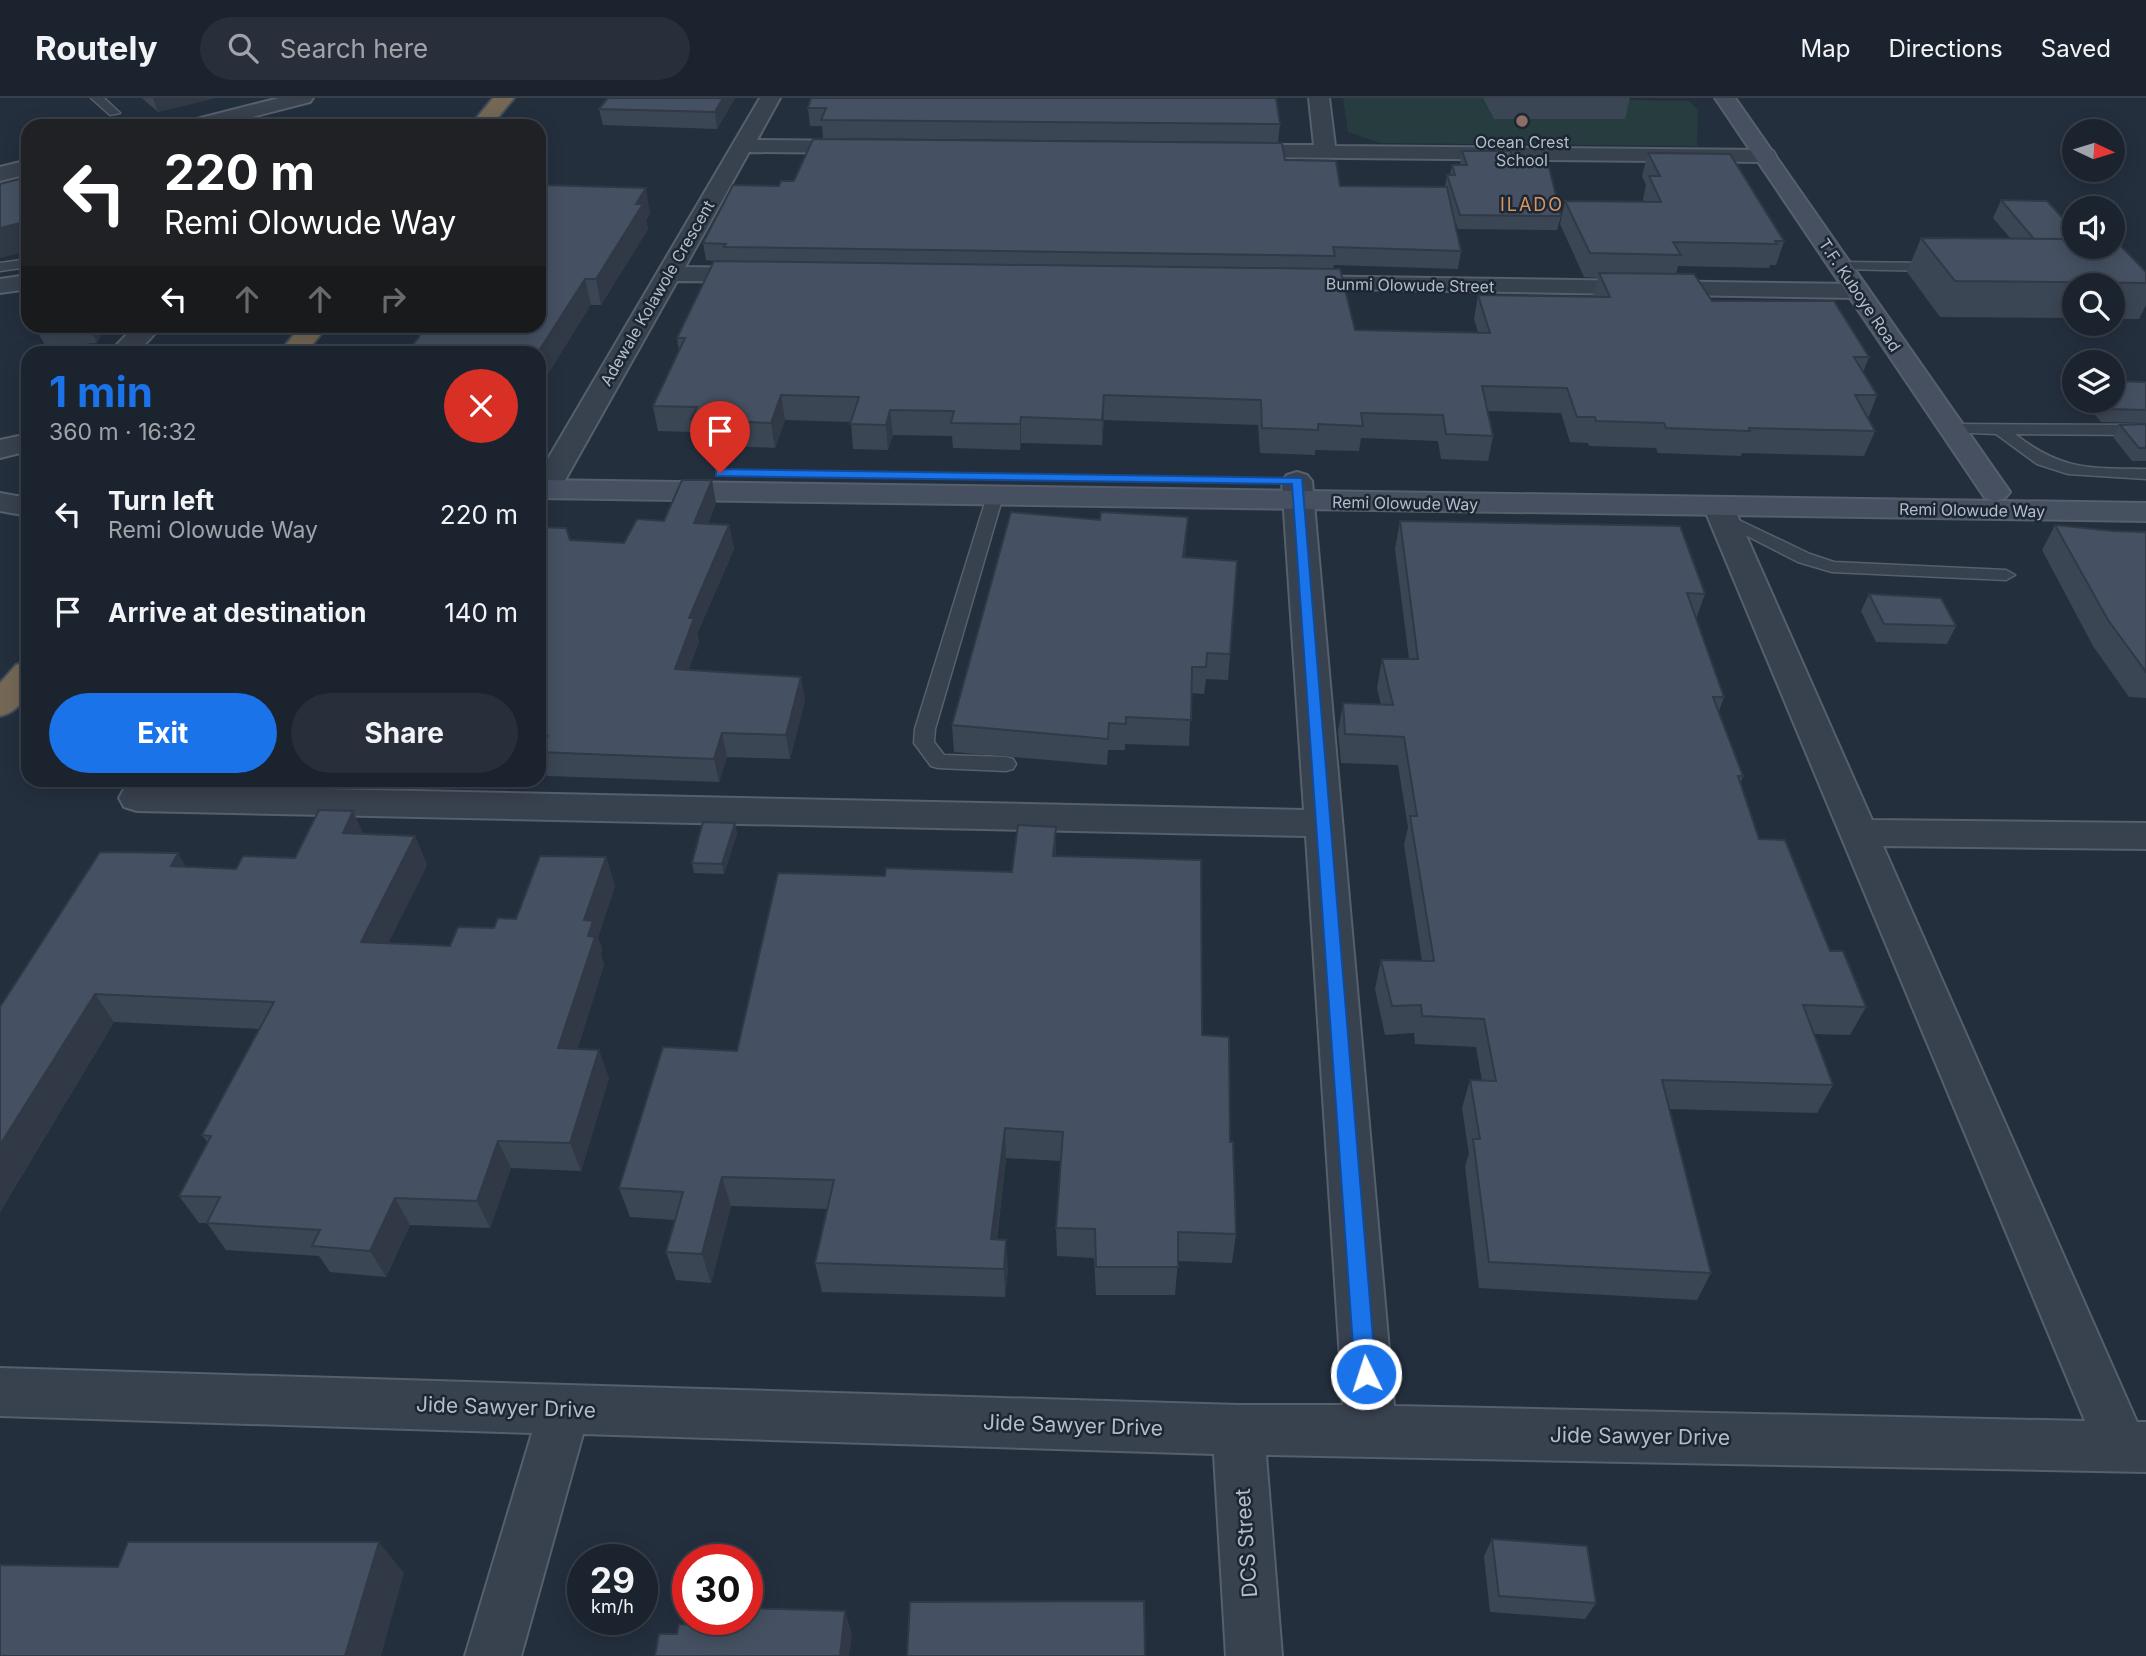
<!DOCTYPE html>
<html lang="en">
<head>
<meta charset="utf-8">
<style>
  body { margin:0; font-family:Inter,sans-serif; background:#282f3a; color:#f1f3f6; height:100vh; display:flex; flex-direction:column; font-size:26px; white-space:nowrap }
  * { box-sizing:border-box; margin:0 }
  p { font-size:23px; color:#a0a4aa }
  .icon { flex:none; width:38px; height:38px; fill:none; stroke:currentColor; stroke-width:2; stroke-linecap:round; stroke-linejoin:round }
  .map { position:relative; flex:1; overflow:hidden }
  .panel { position:absolute; left:21px; top:248px; width:525px; height:441px; display:flex; flex-direction:column; background:#1b232e; border-radius:21px; box-shadow:0 4px 18px #0003,0 0 0 2px #39404a }
  .panel>* { flex:none }
  .guide { position:absolute; left:21px; top:21px; width:525px; height:214px; border-radius:21px; box-shadow:0 4px 18px #0003,0 0 0 2px #39404a; background:#202124; color:#fff; overflow:hidden }
  .needle { width:46px; rotate:94deg }
  .tools { position:absolute; left:2062px; top:21px; display:grid; gap:14px }
  .tools a { display:grid; place-items:center; width:63px; height:63px; border-radius:50%; background:#1b232e; box-shadow:0 4px 18px #0003,0 0 0 2px #39404a; font-size:35px }
  .speed { position:absolute; left:567px; top:1446px; display:flex; gap:14px; font-size:35px; font-weight:700; text-align:center }
  .speed>* { display:grid; place-content:center; width:91px; height:91px; border-radius:50%; background:#1b232e; box-shadow:0 4px 18px #0003,0 0 0 2px #39404a; line-height:1 }
  .speed small { font-size:18px; font-weight:400 }
  .speed .limit { border:10px solid #d22; background:#fff; color:#111 }
  .pin { position:absolute; display:grid; place-items:center; width:60px; height:60px; color:#fff; margin:-72px -30px; border-radius:50% 50% 50% 0; rotate:-45deg; box-shadow:0 0 7px #0007 }
  .pin .icon { rotate:45deg }
  .me { position:absolute; width:77px; margin:-38px; rotate:356deg; stroke-linejoin:round; filter:drop-shadow(0 0 5px #0008) }
  .turn { display:flex; align-items:center; gap:24px; height:147px; padding:0 28px; font-size:32px }
  .turn .icon { width:91px; height:91px; stroke-width:2.5 }
  .turn b { display:block; font-size:49px; line-height:60px }
  .lanes { display:flex; align-items:center; height:66px; padding:0 28px; background:#0003; justify-content:center; gap:35px; direction:ltr }
  .lanes .off { opacity:.35 }
  .round { display:grid; place-items:center; flex:none; width:74px; height:74px; border-radius:37px; background:#282f3a }
  .headline { display:flex; align-items:center; justify-content:space-between; height:119px; padding:0 28px }
  h1 { font-size:42px; font-weight:700; line-height:52px; color:#1a73e8 }
  .button { display:flex; gap:14px; margin-top:auto; padding:14px 28px }
  .button a { flex:1; height:80px; border-radius:42px; background:#1a73e8; color:#fff; font-size:28px; font-weight:700; line-height:80px; text-align:center }
  .button a+a { background:#282f3a; color:#f1f3f6 }
  ul { padding:0; list-style:none }
  li { display:flex; align-items:center; gap:21px; height:98px; padding:0 28px }
  li div { flex:1 }
  li b { display:block; font-size:26px }
  li em { font-style:normal }
  header { display:flex; align-items:center; gap:42px; box-sizing:border-box; height:98px; padding:0 35px; background:#1b232e; border-bottom:2px solid #39404a }
  header strong { font-size:33px }
  nav { display:flex; gap:38px; margin-inline-start:auto; font-size:24px }
  .search { width:490px; height:63px; background:#282f3a; display:flex; align-items:center; gap:18px; box-sizing:border-box; padding:0 24px; border-radius:38px; color:#a0a4aa; font-size:26px }
  .map>svg:first-child { display:block }
</style>
</head>
<body>
<header>
<strong>Routely</strong>
<div class="search"><svg class="icon" aria-label="search" viewBox="0 0 24 24"><circle cx="10" cy="10" r="6"/><path d="M15 15l6 6"/></svg>Search here</div>
<nav><a>Map</a><a>Directions</a><a>Saved</a></nav>
</header>
<div class="map">
<svg width="2146" height="1558" viewBox="0 0 2146 1558">
  <rect width="100%" height="100%" fill="#242f3e"/>
  <path fill="#263c3f" d="M1343,0H1483L1494,21L1627,2L1689,3L1698,12L1697,48L1380,45L1348,34Z"/>
  <g fill="none" stroke-linecap="round" stroke-linejoin="round">
    <defs>
      <g id="lane">
        <path d="M91,0H104L120,15L110,17Z"/>
        <path d="M28,161V169L0,173V165Z"/>
        <path d="M1841,164L1936,165L1943,169L1936,173L1836,171V165Z"/>
        <path d="M1952,326L2146,327V337L2015,336C2062,373 2089,370 2146,371V381L2068,376L2037,366L1996,336L1947,334L1944,331Z"/>
        <path d="M995,393L1003,398L935,631L934,644L944,657L1006,659L1013,661L1016,666L1013,671L1006,673L938,670L931,668L914,645L915,631L987,398Z"/>
        <path d="M1724,415L1810,456L1834,464L2006,472L2015,477L2006,482L1832,474L1798,464L1718,423L1716,420Z"/>
      </g>
      <g id="street">
        <path d="M279,0H313L310,4L217,28H182L185,24Z"/>
        <path d="M760,0H780L757,42L863,43L871,44L874,49L871,54L863,55L749,54L685,169L758,170L767,172L770,177L767,182L758,184L677,183L560,391L555,397L539,398V376Z"/>
        <path d="M1309,0H1329L1335,48L1765,52L1773,53L1776,58L1773,63L1765,64L1231,59L1223,58L1220,53L1223,48L1231,47H1314Z"/>
        <path d="M28,62V76L0,83V69Z"/>
        <path d="M28,177V191L0,195V181Z"/>
        <path d="M1290,178L1857,186L1866,188L1869,193L1866,198L1857,200L1281,190L1278,185L1281,180Z"/>
        <path d="M135,228H162L136,256H108Z"/>
        <path d="M28,336V353L0,360V342Z"/>
        <path d="M1297,374L1307,377L1312,383L1394,1308L2085,1323L1704,410L1708,404L1719,401L1730,404L1734,410L1872,722L2146,725V751L1883,748L2137,1324H2146V1374L1266,1357L1282,1558H1226L1214,1356L583,1336L521,1558H465L532,1335L0,1318V1270L1238,1307H1343L1306,738L137,713L124,709L119,700L124,691L137,687L1304,712L1282,383L1287,377Z"/>
        <path d="M0,395L28,400V418L0,413Z"/>
      </g>
      <g id="secondary">
        <path d="M1715,0H1735L2010,394L2005,400L1995,403L1985,400Z"/>
        <path d="M539,382L2146,405V423L539,400Z"/>
      </g>
      <g id="highway">
        <path d="M493,0H514L491,28H470Z"/>
        <path d="M301,228H327L305,256H278Z"/>
        <path d="M28,563C28,588 28,611 0,618V585L16,567Z"/>
      </g>
    </defs>
    <use href="#lane" stroke="#565f6c" stroke-width="3"/>
    <use href="#street" stroke="#565f6c" stroke-width="4"/>
    <use href="#secondary" stroke="#565f6c" stroke-width="4"/>
    <use href="#highway" stroke="#434c59" stroke-width="4"/>
    <use href="#lane" fill="#38414e" fill-rule="evenodd"/>
    <use href="#street" fill="#38414e" fill-rule="evenodd"/>
    <use href="#secondary" fill="#465061" fill-rule="evenodd"/>
    <use href="#highway" fill="#746855" fill-rule="evenodd"/>
  </g>
  <g fill="#3b4654">
    <path d="M142,0H215L158,14Z"/>
    <path d="M608,0H735L717,31L603,27L599,11Z"/>
    <path d="M1483,0H1630L1625,21H1494Z"/>
    <path d="M808,10L1280,26L1278,44L823,40L822,28H810Z"/>
    <path d="M1462,53L1514,63L1561,118L1557,132L1458,131L1453,117L1461,153L1458,171L1334,167L1333,171L1355,232L1478,234L1474,221L1478,197L1593,198L1598,180L1584,179L1560,126L1565,103L1644,104L1643,101L1646,87L1642,78L1648,55L1784,143L1776,167H1770L1769,170L1678,168L1676,176L1712,203L1869,259L1863,274L1877,297L1868,321L1875,333L1864,358L1742,355L1741,358L1658,355L1656,350L1589,348L1588,345L1570,344L1561,315L1488,313L1493,338L1488,363L1441,361L1438,343L1361,340L1359,353L1315,352V357L1260,355L1258,327L1104,322L1102,347L1021,345L1020,352L953,350L952,338L893,337L888,352L853,351L851,324L785,322L775,350L695,346L693,334L658,333L653,308L679,253L677,240L714,163L706,162L703,145L779,88L794,83L1285,62L1340,88L1445,89L1447,77H1450L1452,67H1460Z"/>
    <path d="M2001,102L2074,149L2146,174V207L2139,221H2112V187H2074V220L1940,219L1907,174L1921,140L2011,141L1993,120Z"/>
    <path d="M650,115L646,122L648,131L601,207H591L406,256Z"/>
    <path d="M38,228H106L97,245L46,249L36,231Z"/>
    <path d="M2146,284V325L2101,324L2083,303H2112Z"/>
    <path d="M2146,326V363H2132L2113,339L2120,327Z"/>
    <path d="M716,405L708,426L729,427L734,451L697,536L699,544L688,572L805,602L790,661L727,659L719,684L547,678L541,661H539V429L570,442L624,445L664,423Z"/>
    <path d="M1400,423L1705,496L1696,521L1724,599L1719,613L1743,678L1741,685L1759,741L1866,909L1850,937L1814,936L1833,987L1817,1015L1669,1011L1711,1175L1697,1202L1479,1190L1465,1068L1469,1056L1462,1010L1470,982L1482,983L1476,949L1415,946L1414,935L1385,937L1375,891L1381,862L1422,863L1404,747L1408,729L1398,667L1341,665L1338,634L1343,605L1381,607L1377,590L1382,561H1409L1395,451Z"/>
    <path d="M2055,427L2113,433L2146,434V600L2129,599L2093,548L2042,452Z"/>
    <path d="M1186,445L1185,459L1237,463L1228,582L1206,581L1204,596L1191,595L1189,648L1125,646V652H1108L1107,667L954,654L952,627Z"/>
    <path d="M1869,496L1956,528L1947,546L1876,544L1861,513Z"/>
    <path d="M735,725L737,736L724,776L694,775L692,765Z"/>
    <path d="M1056,729V758L1202,937L1230,1044L1236,1136L1232,1165L1178,1163L1175,1197H1096L1094,1160L1057,1158L1056,1130L1061,1063L1006,1060L997,1141L1008,1170L1005,1199L822,1194L815,1165L827,1111L731,1108L711,1185L676,1182L666,1154L675,1122L630,1119L619,1090L885,778L1012,774Z"/>
    <path d="M364,736L415,738L427,767L388,845L450,848L516,821L606,759L615,788L598,839L602,851L601,857L604,867L577,951L609,980L581,1073L511,1070L490,1130L410,1127L386,1179L330,1174L319,1158L226,1152L207,1125H199L179,1098L208,1045L202,1037L259,931L114,924L0,1114V909L186,769L236,771L295,760Z"/>
    <path d="M1492,1441L1596,1505L1585,1521L1490,1514L1484,1458Z"/>
  </g>
  <g fill="#303945">
    <path d="M153,0H215L158,14Z"/>
    <path d="M723,0H735L717,31L715,14Z"/>
    <path d="M646,90L650,115L646,122L648,131L601,207L596,181L636,106Z"/>
    <path d="M28,123V153L0,160V130Z"/>
    <path d="M585,181L591,207L539,291V256H537Z"/>
    <path d="M89,228H106L97,245Z"/>
    <path d="M781,297L785,322L775,350L771,325Z"/>
    <path d="M1104,297V322L1102,347V322Z"/>
    <path d="M890,312L893,337L888,352L886,327Z"/>
    <path d="M1021,319V345L1020,352V326Z"/>
    <path d="M712,382L716,405L699,448L694,425Z"/>
    <path d="M1188,419L1186,445L1182,485L1183,459Z"/>
    <path d="M729,427L734,451L697,536L699,544L680,595L675,571L689,520Z"/>
    <path d="M801,579L805,602L790,661L786,637Z"/>
    <path d="M722,635L727,659L719,684L714,661Z"/>
    <path d="M353,713L366,742L343,735Z"/>
    <path d="M735,725L737,736L724,776L722,766Z"/>
    <path d="M1056,729V760L1053,758Z"/>
    <path d="M415,738L427,767L375,872L361,844Z"/>
    <path d="M178,755L195,784L171,768Z"/>
    <path d="M606,759L615,788L598,839L602,851L601,857L604,867L569,979L558,950L584,822Z"/>
    <path d="M95,896L114,924L0,1114V1047Z"/>
    <path d="M599,952L609,980L581,1073L570,1045Z"/>
    <path d="M1005,1030L1006,1060L993,1170L991,1141Z"/>
    <path d="M498,1043L511,1070L490,1130L477,1103Z"/>
    <path d="M722,1079L731,1108L711,1185L702,1156Z"/>
    <path d="M395,1100L410,1127L386,1179L370,1153Z"/>
    <path d="M1006,1142L1008,1170L1005,1199L1004,1171Z"/>
    <path d="M379,1444L404,1475L381,1558H345Z"/>
    <path d="M845,1513L852,1536L849,1558H840Z"/>
  </g>
  <g fill="#455162" stroke="#303945" stroke-width="2">
    <path d="M608,0H723L715,14L599,11Z"/>
    <path d="M811,0H1276L1280,26L821,22L826,10H808Z"/>
    <path d="M813,41L1282,45L1285,62L1336,63L1340,88L1447,89L1461,153L1333,149L1335,158L724,149L726,146L703,145L733,87L779,88L781,83H794Z"/>
    <path d="M1462,53H1510L1514,63L1548,65L1561,118L1460,117L1447,77H1455L1452,67H1467Z"/>
    <path d="M1648,55L1730,56L1784,143H1775L1777,146L1673,144L1681,157L1590,155L1565,103L1661,104L1649,78H1660Z"/>
    <path d="M24,80L28,87V123L0,130V86Z"/>
    <path d="M541,87L646,90L636,106H643L596,181H585L537,256H406L427,228H539V90Z"/>
    <path d="M2001,102L2047,103L2074,132V141H2034Z"/>
    <path d="M1921,140L2074,141V149H2112V142H2115L2146,174V185L1955,183Z"/>
    <path d="M714,163L1340,171L1355,232L1490,235L1478,197L1610,199L1599,175L1694,176L1712,203H1834L1869,259H1854L1877,297H1855L1875,333L1749,330L1750,333L1666,330L1664,325L1596,323L1595,319H1577L1567,290L1482,288L1493,338L1446,336L1443,317L1361,315L1363,328L1318,326V332L1262,330L1261,302L1104,297L1102,322L1021,319L1020,326L951,325L954,313L890,312L886,327L850,326L859,299L781,297L771,325L691,321L697,309L653,308L685,240H677Z"/>
    <path d="M38,228H75L36,231Z"/>
    <path d="M2112,283L2146,284V312L2107,311L2100,303H2112Z"/>
    <path d="M2146,326V350H2139L2120,327Z"/>
    <path d="M682,382H712L694,425L729,427L689,520H694L675,571L801,579L786,637L722,635L714,661L539,654L548,638L539,637V429L566,430L570,442L624,445L637,421L664,423Z"/>
    <path d="M1011,414L1100,422L1101,414L1188,419L1183,459L1237,463L1230,556L1207,555L1206,569H1192L1191,622L1126,619V626L1109,625L1108,641L952,627Z"/>
    <path d="M1400,423L1680,428L1705,496L1687,495L1724,599H1713L1743,678H1738L1759,741L1785,742L1830,853H1843L1866,909L1803,907L1833,987L1662,982L1711,1175L1489,1164L1473,1041H1480L1470,982L1496,983L1484,921L1422,918L1421,907L1392,908L1381,862L1434,863L1410,718H1417L1404,639L1345,636L1343,605L1393,607L1382,561H1418Z"/>
    <path d="M2055,427L2113,433L2146,434V574L2108,522Z"/>
    <path d="M1869,496L1941,500L1956,528L1884,526Z"/>
    <path d="M319,712L353,713L343,735L415,738L361,844L450,848L458,829L494,830L498,820L516,821L540,758L606,759L584,822L593,823L588,838L595,839L558,950L599,952L570,1045L498,1043L477,1103L395,1100L370,1153L312,1148L320,1132L207,1125L220,1099L179,1098L211,1038L202,1037L274,904L95,896L0,1047V909L100,754L178,755L171,768L236,771L243,758L295,760Z"/>
    <path d="M703,724L735,725L722,766L692,765Z"/>
    <path d="M1018,727L1056,729L1053,758L1201,762L1202,937L1229,939L1230,1044H1233L1236,1136L1178,1134V1169H1096L1095,1131L1056,1130L1063,1034L1005,1030L991,1141L1006,1142L1004,1171L815,1165L834,1082L722,1079L702,1156L666,1154L683,1094L619,1090L663,949L737,953L778,775L885,778L886,770L1012,774Z"/>
    <path d="M1492,1441L1587,1448L1596,1505L1499,1498Z"/>
    <path d="M128,1444H379L345,1558H0V1467L118,1469Z"/>
    <path d="M1144,1503L1145,1558H907L910,1504Z"/>
    <path d="M747,1510L845,1513L840,1558H655L659,1536H677L679,1526L720,1528L721,1521H747Z"/>
  </g>
  <path fill="#1a73e8" stroke="#114b97" stroke-width="2" d="M720,371L1302,380L1376,1276L1373,1283L1366,1286L1358,1283L1355,1276L1292,386L716,378V372Z"/>
  <circle fill="#8d6e63" stroke="#1d2633" stroke-width="2.5" cx="1522" cy="23" r="7"/>
  <g text-anchor="middle" dominant-baseline="central" stroke-width="5" stroke-linejoin="round" paint-order="stroke">
    <g font-size="16" fill="#b4bcc9" stroke="#1d2633">
      <text x="1522" y="44">Ocean Crest<tspan x="1522" dy="18">School</tspan></text>
    </g>
    <g font-size="16" fill="#b4bcc9" stroke="#1d2633">
      <text transform="translate(1410 187) rotate(1)">Bunmi Olowude Street</text>
      <text transform="translate(657 195) rotate(-60)">Adewale Kolawole Crescent</text>
      <text transform="translate(1860 197) rotate(56)">T.F. Kuboye Road</text>
      <text transform="translate(1405 405) rotate(1)">Remi Olowude Way</text>
      <text transform="translate(1972 412) rotate(1)">Remi Olowude Way</text>
    </g>
    <g font-size="18" letter-spacing="2" fill="#d59563" stroke="#1d2633">
      <text x="1532" y="106">ILADO</text>
    </g>
    <g font-size="21" fill="#b4bcc9" stroke="#1d2633">
      <text transform="translate(506 1309) rotate(2)">Jide Sawyer Drive</text>
      <text transform="translate(1073 1327) rotate(2)">Jide Sawyer Drive</text>
      <text transform="translate(1640 1338) rotate(1)">Jide Sawyer Drive</text>
      <text transform="translate(1246 1445) rotate(-94)">DCS Street</text>
    </g>
  </g>
</svg>
<div class="tools">
<a><svg class="needle" viewBox="-14 -14 28 28"><path d="M0-13l5 13h-10z" fill="#e53935"/><path d="M0 13l5-13h-10z" fill="#a0a4aa"/></svg></a>
<a><svg class="icon" aria-label="sound" viewBox="0 0 24 24"><path d="M4 9h4l5-4v14l-5-4H4zM17 9q2 3 0 6"/></svg></a>
<a><svg class="icon" aria-label="search" viewBox="0 0 24 24"><circle cx="10" cy="10" r="6"/><path d="M15 15l6 6"/></svg></a>
<a><svg class="icon" aria-label="layers" viewBox="0 0 24 24"><path d="M12 4l9 5-9 5-9-5zM3 14l9 5 9-5"/></svg></a>
</div>
<div class="speed"><div>29<small>km/h</small></div><div class="limit">30</div></div>
<div class="pin" style="left:720px;top:375px;background:#d93025"><svg class="icon" aria-label="arrive" viewBox="0 0 24 24"><path d="M6 21V4h12l-3 4 3 4H6"/></svg></div>
<svg class="me" style="left:1366px;top:1276px" viewBox="-20 -20 40 40"><circle r="17" fill="#1a73e8" stroke="#fff" stroke-width="3"/><path d="M0-11L8 9 0 5-8 9z" fill="#fff"/></svg>
<div class="guide">
<div class="turn"><svg class="icon" aria-label="left" viewBox="0 0 24 24"><path d="M17 20v-9H6M10 6l-5 5 5 5"/></svg><div><b>220 m</b>Remi Olowude Way</div></div>
<div class="lanes"><svg class="icon" aria-label="left" viewBox="0 0 24 24"><path d="M17 20v-9H6M10 6l-5 5 5 5"/></svg><svg class="icon off" aria-label="ahead" viewBox="0 0 24 24"><path d="M12 20V5M6 11l6-6 6 6"/></svg><svg class="icon off" aria-label="ahead" viewBox="0 0 24 24"><path d="M12 20V5M6 11l6-6 6 6"/></svg><svg class="icon off" aria-label="right" viewBox="0 0 24 24"><path d="M7 20v-9h11M14 6l5 5-5 5"/></svg></div>
</div>
<section class="panel">
<div class="headline"><div><h1>1 min</h1><p>360 m · 16:32</p></div><a class="round" style="background:#d93025;color:#fff"><svg class="icon" aria-label="close" viewBox="0 0 24 24"><path d="M6 6l12 12M18 6L6 18"/></svg></a></div>
<ul>
<li><svg class="icon" aria-label="left" viewBox="0 0 24 24"><path d="M17 20v-9H6M10 6l-5 5 5 5"/></svg><div><b>Turn left</b><p>Remi Olowude Way</p></div><em>220 m</em></li>
<li><svg class="icon" aria-label="arrive" viewBox="0 0 24 24"><path d="M6 21V4h12l-3 4 3 4H6"/></svg><div><b>Arrive at destination</b></div><em>140 m</em></li>
</ul>
<div class="button"><a>Exit</a><a>Share</a></div>
</section>
</div>
</body>
</html>
